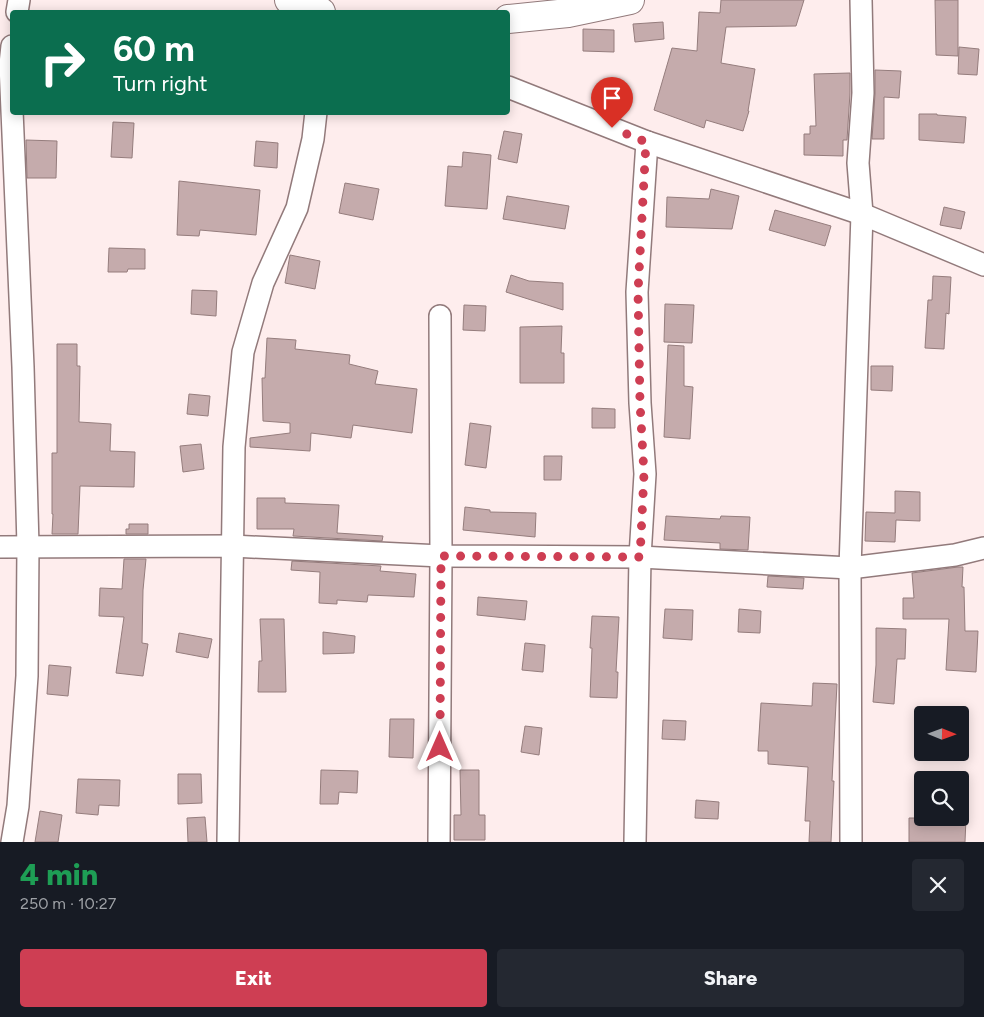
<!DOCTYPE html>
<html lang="en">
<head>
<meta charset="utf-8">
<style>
  body { margin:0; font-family:Figtree,sans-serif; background:#242831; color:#f1f3f6; height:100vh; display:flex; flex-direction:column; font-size:19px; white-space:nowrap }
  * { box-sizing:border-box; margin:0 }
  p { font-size:16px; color:#9ea1a6 }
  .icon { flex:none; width:28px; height:28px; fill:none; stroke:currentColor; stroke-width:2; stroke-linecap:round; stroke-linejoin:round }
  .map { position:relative; height:842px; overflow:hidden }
  .sheet { display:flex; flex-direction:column; background:#171b24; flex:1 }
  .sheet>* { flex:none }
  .guide { position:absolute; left:10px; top:10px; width:500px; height:105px; border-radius:5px; box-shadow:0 2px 12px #0003; background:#0b6e4f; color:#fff; overflow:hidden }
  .needle { width:32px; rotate:91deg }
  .tools { position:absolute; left:914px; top:706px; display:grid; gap:10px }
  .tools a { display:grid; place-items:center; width:55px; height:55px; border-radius:5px; background:#171b24; box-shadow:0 2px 12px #0003; font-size:25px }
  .pin { position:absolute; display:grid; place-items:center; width:42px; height:42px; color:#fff; margin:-51px -21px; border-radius:50% 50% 50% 0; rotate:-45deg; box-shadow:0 0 5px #0007 }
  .pin .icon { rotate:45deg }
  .me { position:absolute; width:55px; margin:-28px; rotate:0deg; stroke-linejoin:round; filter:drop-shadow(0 0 4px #0008) }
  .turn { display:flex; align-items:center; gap:18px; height:105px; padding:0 20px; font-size:22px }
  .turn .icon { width:65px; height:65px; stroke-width:2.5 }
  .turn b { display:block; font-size:35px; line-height:42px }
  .round { display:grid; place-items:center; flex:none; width:52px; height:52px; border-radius:5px; background:#242831 }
  .head { display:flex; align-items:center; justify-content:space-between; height:85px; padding:0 20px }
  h1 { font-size:30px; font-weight:800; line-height:38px; color:#1e9e55 }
  .cta { display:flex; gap:10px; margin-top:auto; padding:10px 20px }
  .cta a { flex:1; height:58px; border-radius:5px; background:#ce3e53; color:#fff; font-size:20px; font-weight:800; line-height:58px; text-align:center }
  .cta a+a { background:#242831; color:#f1f3f6 }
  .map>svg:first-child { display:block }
</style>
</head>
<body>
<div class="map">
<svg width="984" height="842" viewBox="0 0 984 842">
  <rect width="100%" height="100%" fill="#feeded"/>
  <g fill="#c5abac" stroke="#957d7d">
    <path d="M721,0H804L796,26L726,27L721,63L755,69L748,111H749L743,131L706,120L704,128L654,110L672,48L697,51L699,12L720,13Z"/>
    <path d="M935,0H958V56L936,55Z"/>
    <path d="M663,22L664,39L635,42L633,24Z"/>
    <path d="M583,29L614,30V52L583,51Z"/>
    <path d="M959,47L979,49L977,75L958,74Z"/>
    <path d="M875,70L901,71L899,98L884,97V139H872L875,94Z"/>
    <path d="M850,73V93L847,140H843V156L804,155V134H810V126H816L814,74Z"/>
    <path d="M919,114H937V115L966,117L964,143L919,140Z"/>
    <path d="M113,122L134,123L132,158L111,157Z"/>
    <path d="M504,131L522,134L517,163L498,159Z"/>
    <path d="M26,140L57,141L56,178H27Z"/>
    <path d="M256,141L278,143L277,168L254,166Z"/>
    <path d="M463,152L491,155L487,209L445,206L448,166L462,167Z"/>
    <path d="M179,181L260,190L256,235L200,230L199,236L177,235Z"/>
    <path d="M345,183L379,189L373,220L339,213Z"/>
    <path d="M711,189L739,196L732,229L666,227L667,197L709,199Z"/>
    <path d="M507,196L569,206L565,229L503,219Z"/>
    <path d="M944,207L965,212L961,229L940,225Z"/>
    <path d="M775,210L831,226L825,246L769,230Z"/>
    <path d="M109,248L145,249V269H128L127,272H108Z"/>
    <path d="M290,255L320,261L315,289L285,283Z"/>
    <path d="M511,275L529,281L563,283V310L506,292Z"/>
    <path d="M933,276L951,277L949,314L946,313L944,349L925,348L928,300H932Z"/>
    <path d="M192,290L217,291L216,316L191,314Z"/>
    <path d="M665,304L694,305L692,343L664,342Z"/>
    <path d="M464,305L486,306L485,331L463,330Z"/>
    <path d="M562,326L561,353H564V383H520V327Z"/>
    <path d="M267,338L296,340L295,349L350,355L349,364L378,371L375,384L417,389L412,433L353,425L351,438L311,433L310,451L250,447V438L290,433V423L263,421L262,378H265Z"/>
    <path d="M57,344H77V366H80L79,422L111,424L110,451L135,452L134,487L80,486L78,534H52L53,514H52V453H57Z"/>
    <path d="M668,345L684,346V386L693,387L690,439L664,437Z"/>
    <path d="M871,366H893L892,391L871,390Z"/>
    <path d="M189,394L210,396L208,416L187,414Z"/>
    <path d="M592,408L615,409V428H592Z"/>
    <path d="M470,423L491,426L486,468L465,465Z"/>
    <path d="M201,444L204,469L183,472L180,446Z"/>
    <path d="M544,456H562L561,480H544Z"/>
    <path d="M895,491L920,492V521L896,520L895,542L865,541L866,512L895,513Z"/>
    <path d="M257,498H285V503L339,505L337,533L383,536L382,541L293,536L294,529H257Z"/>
    <path d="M465,507L490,510V512L536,513L535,537L463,530Z"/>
    <path d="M666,516L720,519L721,516L750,517L748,550L720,549V543L664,540Z"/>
    <path d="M129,524H148V534H126V529H129Z"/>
    <path d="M124,559H146L143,590L142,643L148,644L143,676L116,673L124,617L99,616L100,588L122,589Z"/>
    <path d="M292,561L381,566L380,571L416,574L414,597L368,595L367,602L337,600V604L319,603L320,572L291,570Z"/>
    <path d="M958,567H963L962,587H964L965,631H978L976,672L946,670L949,619H903V598H914L912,573Z"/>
    <path d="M768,576L804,578L803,589L767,587Z"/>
    <path d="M478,597L527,601L525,620L477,615Z"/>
    <path d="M665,609L693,610L692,640L663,638Z"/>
    <path d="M739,609L761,611L760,633L738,632Z"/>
    <path d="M592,616L619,617L616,672H618L617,698L590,697L592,648H590Z"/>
    <path d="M260,619H284L286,692H258L259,661H262Z"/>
    <path d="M876,628L906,629L905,659H897L894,704L873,702L876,665Z"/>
    <path d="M323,632L355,636L354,653L323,654Z"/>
    <path d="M179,633L212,639L208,658L176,652Z"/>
    <path d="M525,643L545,645L543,672L522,670Z"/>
    <path d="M49,665L71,667L68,696L47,694Z"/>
    <path d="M813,683L837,684L832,781H834L831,842H809L810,821H805L808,767L768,764V751H758L761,703L812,706Z"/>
    <path d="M390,719H414L413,758L389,757Z"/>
    <path d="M663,720L686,721L685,740L662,739Z"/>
    <path d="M525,726L542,728L539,755L521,752Z"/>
    <path d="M321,770L358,771L357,793L339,792L338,804H320Z"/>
    <path d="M460,770H479V815H485V840H454V815H461Z"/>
    <path d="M178,774H201L202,803L178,804Z"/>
    <path d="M78,779L120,780L119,806L99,805L98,815L76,813Z"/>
    <path d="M696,800L719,802L718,819L695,818Z"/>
    <path d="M40,811L62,815L58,842H35Z"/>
    <path d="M205,817L207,842H188L187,818Z"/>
    <path d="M909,818H966L965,842H909Z"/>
  </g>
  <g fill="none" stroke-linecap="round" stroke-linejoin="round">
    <defs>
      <g id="street">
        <path d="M17,12L19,0"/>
        <path d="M508,87L647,142L862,214L984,265"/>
        <path d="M0,547L232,546L441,556L640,557L850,568L955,555L984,548"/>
        <path d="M12,842L18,806L27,676L28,546L23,367L10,64L12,46"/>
        <path d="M228,842L234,447L243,352L263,283L297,208L313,139L316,112"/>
        <path d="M439,842L441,556L440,316"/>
        <path d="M635,842L640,557L645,474L640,403L637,292L647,142"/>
        <path d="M851,842L850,568L862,214L858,163L863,93L861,0"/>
      </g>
      <g id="secondary">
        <path d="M289,0L321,12"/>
        <path d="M508,19L568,13L630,0"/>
      </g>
    </defs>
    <use href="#street" stroke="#927a7b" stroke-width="24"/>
    <use href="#secondary" stroke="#927a7b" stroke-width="30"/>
    <use href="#street" stroke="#fff" stroke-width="21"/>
    <use href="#secondary" stroke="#fff" stroke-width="28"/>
  </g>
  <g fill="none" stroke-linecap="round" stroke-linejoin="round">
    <path stroke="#ce3e53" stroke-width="9" stroke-dasharray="0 16.2" d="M440,747L441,556L640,557L644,474L640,403L638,292L646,142L612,128"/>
  </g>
</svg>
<div class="tools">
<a><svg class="needle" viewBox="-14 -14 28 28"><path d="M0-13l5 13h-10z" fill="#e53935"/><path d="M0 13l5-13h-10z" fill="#9ea1a6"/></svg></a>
<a><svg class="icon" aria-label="search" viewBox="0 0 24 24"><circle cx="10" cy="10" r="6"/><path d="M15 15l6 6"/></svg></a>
</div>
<div class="pin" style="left:612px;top:128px;background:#d93025"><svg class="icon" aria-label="arrive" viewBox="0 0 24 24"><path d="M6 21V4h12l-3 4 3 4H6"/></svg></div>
<svg class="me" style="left:440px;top:747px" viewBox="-20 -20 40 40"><path d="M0-17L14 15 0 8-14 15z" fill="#ce3e53" stroke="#fff" stroke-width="4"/></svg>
<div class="guide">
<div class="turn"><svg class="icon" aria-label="right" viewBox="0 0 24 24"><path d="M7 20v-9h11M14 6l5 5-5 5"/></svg><div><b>60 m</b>Turn right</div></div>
</div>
</div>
<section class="sheet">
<div class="head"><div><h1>4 min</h1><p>250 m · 10:27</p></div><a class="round"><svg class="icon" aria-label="close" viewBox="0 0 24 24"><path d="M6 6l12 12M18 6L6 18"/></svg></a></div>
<div class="cta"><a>Exit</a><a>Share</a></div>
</section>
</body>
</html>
